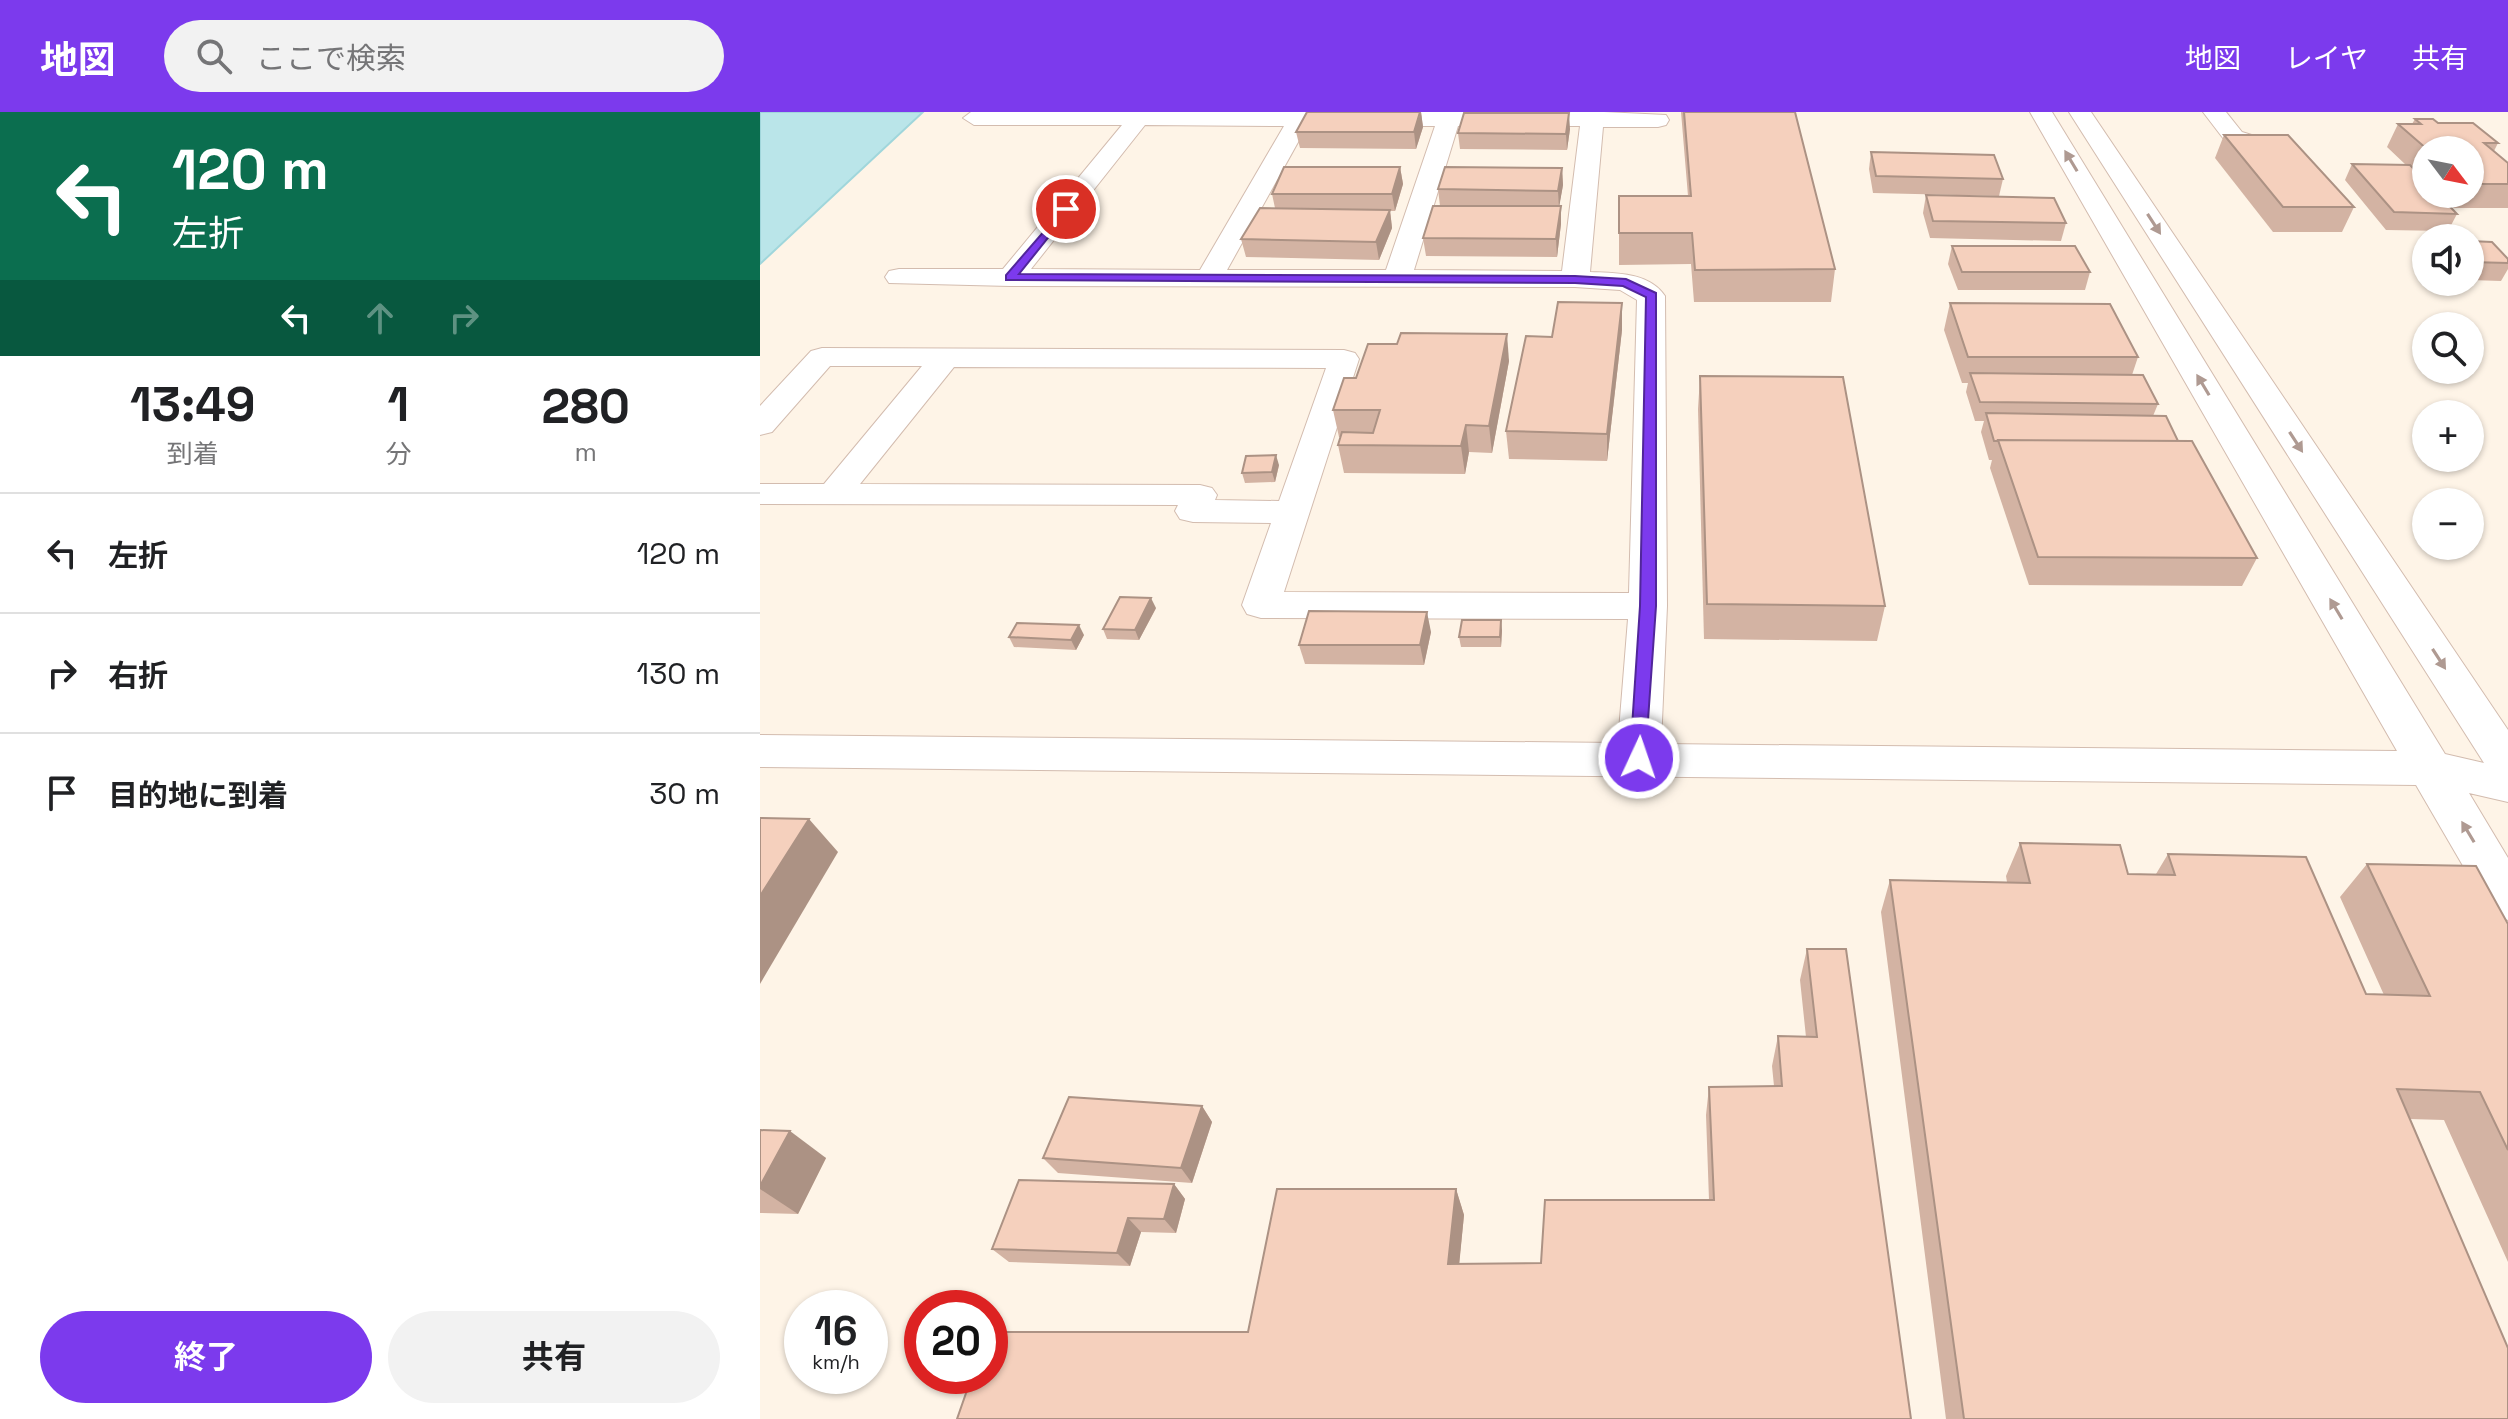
<!DOCTYPE html>
<html lang="ja">
<head>
<meta charset="utf-8">
<style>
  body { margin:0; font-family:"Space Grotesk","Noto Sans JP",sans-serif; background:#f2f2f2; color:#202124; height:100vh; display:flex; flex-direction:column; font-size:30px; white-space:nowrap }
  * { box-sizing:border-box; margin:0 }
  p { font-size:26px; color:#757577 }
  .icon { flex:none; width:44px; height:44px; fill:none; stroke:currentColor; stroke-width:2; stroke-linecap:round; stroke-linejoin:round }
  .map { position:relative; flex:1; overflow:hidden }
  .drawer { display:flex; flex-direction:column; background:#fff; width:760px }
  .drawer>* { flex:none }
  .top-card { background:#0b6e4f; color:#fff; overflow:hidden }
  .needle { width:52px; rotate:122deg }
  .fabs { position:absolute; left:1652px; top:24px; display:grid; gap:16px }
  .fabs a { display:grid; place-items:center; width:72px; height:72px; border-radius:50%; background:#fff; box-shadow:0 2px 6px #0004; font-size:40px }
  .speed { position:absolute; left:24px; top:1178px; display:flex; gap:16px; font-size:40px; font-weight:700; text-align:center }
  .speed>* { display:grid; place-content:center; width:104px; height:104px; border-radius:50%; background:#fff; box-shadow:0 2px 6px #0004; line-height:1 }
  .speed small { font-size:20px; font-weight:400 }
  .speed .limit { border:12px solid #d22; background:#fff; color:#111 }
  .pin { position:absolute; display:grid; place-items:center; width:68px; height:68px; color:#fff; margin:-34px; border:4px solid #fff; border-radius:50%; box-shadow:0 2px 8px #0007 }
  .me { position:absolute; width:88px; margin:-44px; rotate:3deg; stroke-linejoin:round; filter:drop-shadow(0 0 6px #0008) }
  .turn { display:flex; align-items:center; gap:28px; height:168px; padding:0 40px; font-size:36px }
  .turn .icon { width:104px; height:104px; stroke-width:2.5 }
  .turn b { display:block; font-size:56px; line-height:68px }
  .lanes { display:flex; align-items:center; height:76px; padding:0 40px; background:#0003; justify-content:center; gap:40px; direction:ltr }
  .lanes .off { opacity:.35 }
  .eta { display:flex; justify-content:space-evenly; align-items:center; height:136px; text-align:center }
  .eta b { font-size:48px; font-weight:700; line-height:56px }
  .primary-button { display:flex; gap:16px; margin-top:auto; padding:16px 40px }
  .primary-button a { flex:1; height:92px; border-radius:48px; background:#7c3aed; color:#fff; font-size:32px; font-weight:700; line-height:92px; text-align:center }
  .primary-button a+a { background:#f2f2f2; color:#202124 }
  ul { padding:0; list-style:none }
  li { display:flex; align-items:center; gap:24px; height:120px; padding:0 40px; border-top:2px solid #e0e0e0 }
  li div { flex:1 }
  li b { display:block; font-size:30px }
  li em { font-style:normal }
  header { display:flex; align-items:center; gap:48px; box-sizing:border-box; height:112px; padding:0 40px; background:#7c3aed; color:#fff }
  header strong { font-size:38px }
  nav { display:flex; gap:44px; margin-inline-start:auto; font-size:28px }
  .search { width:560px; height:72px; background:#f2f2f2; display:flex; align-items:center; gap:20px; box-sizing:border-box; padding:0 28px; border-radius:44px; color:#757577; font-size:30px }
  main { display:flex; flex:1; min-height:0 }
  .map>svg:first-child { display:block }
</style>
</head>
<body>
<header>
<strong>地図</strong>
<div class="search"><svg class="icon" aria-label="search" viewBox="0 0 24 24"><circle cx="10" cy="10" r="6"/><path d="M15 15l6 6"/></svg>ここで検索</div>
<nav><a>地図</a><a>レイヤ</a><a>共有</a></nav>
</header>
<main>
<section class="drawer">
<div class="top-card">
<div class="turn"><svg class="icon" aria-label="left" viewBox="0 0 24 24"><path d="M17 20v-9H6M10 6l-5 5 5 5"/></svg><div><b>120 m</b>左折</div></div>
<div class="lanes"><svg class="icon" aria-label="left" viewBox="0 0 24 24"><path d="M17 20v-9H6M10 6l-5 5 5 5"/></svg><svg class="icon off" aria-label="ahead" viewBox="0 0 24 24"><path d="M12 20V5M6 11l6-6 6 6"/></svg><svg class="icon off" aria-label="right" viewBox="0 0 24 24"><path d="M7 20v-9h11M14 6l5 5-5 5"/></svg></div>
</div>
<div class="eta">
<div><b>13:49</b><p>到着</p></div>
<div><b>1</b><p>分</p></div>
<div><b>280</b><p>m</p></div>
</div>
<ul>
<li><svg class="icon" aria-label="left" viewBox="0 0 24 24"><path d="M17 20v-9H6M10 6l-5 5 5 5"/></svg><div><b>左折</b></div><em>120 m</em></li>
<li><svg class="icon" aria-label="right" viewBox="0 0 24 24"><path d="M7 20v-9h11M14 6l5 5-5 5"/></svg><div><b>右折</b></div><em>130 m</em></li>
<li><svg class="icon" aria-label="arrive" viewBox="0 0 24 24"><path d="M6 21V4h12l-3 4 3 4H6"/></svg><div><b>目的地に到着</b></div><em>30 m</em></li>
</ul>
<div class="primary-button"><a>終了</a><a>共有</a></div>
</section>
<div class="map">
<svg width="1748" height="1307" viewBox="0 0 1748 1307">
  <rect width="100%" height="100%" fill="#fef4e7"/>
  <path fill="#bae5e9" stroke="#a0d6db" stroke-width="2" d="M0,0H163L0,152Z"/>
  <g fill="none" stroke-linecap="round" stroke-linejoin="round">
    <defs>
      <g id="minor">
        <path d="M211,0H844L906,3L909,8L906,13L898,15H843L830,160C855,161 889,160 905,184L907,494L901,632L1637,639L1270,0H1292L1685,642L1724,651L1309,0H1331L1748,618V690L1709,681L1748,746V808L1731,802L1656,673L0,655V623L858,631L868,507L501,506L487,502L482,493L511,411L433,410L420,407L415,399L418,393L0,392V372H64L162,254H70L12,320L0,323V294L51,239L62,236L584,238L595,241L599,247L524,480L869,481L877,188L860,178L815,175L250,174L129,171L125,165L129,159L139,157H243L362,13H214L203,6ZM385,13L524,14L440,158L271,157ZM547,14H675L626,158H467ZM698,14H820L802,159L654,158ZM194,255L566,256L519,389L455,388L457,383L452,376L440,373L100,372Z"/>
        <path d="M1443,0H1466L1482,20L1537,37L1541,42L1537,47L1529,49L1466,30Z"/>
      </g>
    </defs>
    <use href="#minor" stroke="#d3bcaf" stroke-width="2"/>
    <use href="#minor" fill="#fff" fill-rule="evenodd"/>
  </g>
  <g fill="#d3b3a3">
    <path d="M661,0L663,15L656,37L540,36L536,20Z"/>
    <path d="M921,0H1035L1075,157L1071,190H934L931,152L859,153V84H928Z"/>
    <path d="M1655,7L1678,11L1738,31L1734,39L1748,51V96H1694L1678,82H1710V38H1666V82L1697,102L1688,119L1626,118L1585,68L1592,52L1646,53L1627,35L1638,12H1652Z"/>
    <path d="M810,17L807,38L700,37L698,21Z"/>
    <path d="M1464,23L1594,95L1582,120H1513L1455,46Z"/>
    <path d="M1111,40L1243,67L1239,84L1113,81L1109,57Z"/>
    <path d="M640,55L643,72L635,99H630L632,116L619,148L486,145L481,127L515,96L512,82Z"/>
    <path d="M802,56L803,73L799,94L801,112L797,145L666,144L663,126L680,94L678,77Z"/>
    <path d="M1166,83L1306,111L1301,129L1170,126L1163,101Z"/>
    <path d="M1710,129L1748,147V157L1741,169L1710,168Z"/>
    <path d="M1192,134L1330,160L1325,178H1198L1188,152Z"/>
    <path d="M1666,136V151L1661,145Z"/>
    <path d="M862,191V218L847,349L749,347L746,319L792,225Z"/>
    <path d="M1190,191L1378,245L1372,263L1398,292L1393,304L1418,329L1497,446L1482,474L1269,473L1230,356L1232,348H1229L1221,320L1224,309H1215L1206,280L1208,271H1202L1184,218Z"/>
    <path d="M749,249L732,341L709,340L705,362L584,361L578,333L581,325H579L573,298L596,266Z"/>
    <path d="M940,264L1125,494L1117,529L944,527L938,297Z"/>
    <path d="M519,353L515,370L485,371L482,361Z"/>
    <path d="M396,496L379,528L347,527L343,517Z"/>
    <path d="M742,518L741,535H701L699,525Z"/>
    <path d="M671,520L664,553L545,552L539,533Z"/>
    <path d="M324,523L316,538L254,535L249,525Z"/>
    <path d="M1260,731L1368,762H1396L1408,742L1606,882L1624,883L1580,785L1607,752L1748,812V1150L1684,1008L1650,1007L1748,1307H1186L1121,800L1130,768L1247,770L1246,764Z"/>
    <path d="M1047,837L1151,1307L488,1220L696,1077L704,1103L699,1152L781,1151L949,1088L946,1003L949,975L1014,974L1012,954L1018,924L1046,925L1040,868Z"/>
    <path d="M442,994L452,1010L432,1071L298,1061L283,1046Z"/>
    <path d="M0,1018L66,1046L38,1102L0,1101Z"/>
    <path d="M414,1072L425,1087L416,1121L381,1120L370,1154L249,1150L232,1137Z"/>
  </g>
  <g fill="#ac9284">
    <path d="M661,0L663,15L656,37L654,20Z"/>
    <path d="M809,1L810,17L807,38L806,22Z"/>
    <path d="M640,55L643,72L635,99L632,82Z"/>
    <path d="M802,56L803,73L799,96L798,79Z"/>
    <path d="M801,94V112L797,145L796,127Z"/>
    <path d="M630,98L632,116L619,148L616,130Z"/>
    <path d="M862,191V218L847,349V322Z"/>
    <path d="M747,222L749,249L732,341L729,314Z"/>
    <path d="M706,313L709,340L705,362L701,334Z"/>
    <path d="M516,343L519,353L515,370L512,360Z"/>
    <path d="M391,486L396,496L379,528L375,518Z"/>
    <path d="M667,500L671,520L664,553L660,533Z"/>
    <path d="M741,508L742,518L741,535L740,525Z"/>
    <path d="M319,513L324,523L316,538L311,528Z"/>
    <path d="M49,707L78,740L0,872V784Z"/>
    <path d="M442,994L452,1010L432,1071L421,1056Z"/>
    <path d="M30,1019L66,1046L38,1102L0,1077V1074Z"/>
    <path d="M414,1072L425,1087L416,1121L404,1107Z"/>
    <path d="M696,1077L704,1103L697,1175L688,1152Z"/>
    <path d="M368,1106L381,1120L370,1154L357,1141Z"/>
  </g>
  <g fill="#f5d0bd" stroke="#ac9284" stroke-width="2">
    <path d="M547,0H660L654,20H536Z"/>
    <path d="M924,0H1035L1075,157L935,158L932,121H859V84H931Z"/>
    <path d="M704,1H809L806,22L698,21Z"/>
    <path d="M1655,7H1673L1678,11H1713L1738,31H1724L1748,51V72H1710V38H1668L1638,12H1661Z"/>
    <path d="M1464,23H1528L1594,95H1523Z"/>
    <path d="M1111,40L1234,43L1243,67L1116,64Z"/>
    <path d="M1592,52L1650,53L1666,70V82H1678L1697,102L1634,100Z"/>
    <path d="M524,55H640L632,82H512Z"/>
    <path d="M685,55L802,56L798,79L678,77Z"/>
    <path d="M1166,83L1294,86L1306,111L1173,109Z"/>
    <path d="M673,94H801L796,127L663,126Z"/>
    <path d="M500,96L630,98L616,130L481,127Z"/>
    <path d="M1710,129L1732,130L1748,147V151L1710,150Z"/>
    <path d="M1192,134H1315L1330,160H1202Z"/>
    <path d="M798,190L862,191L847,322L746,319L766,224L792,225Z"/>
    <path d="M1190,191L1350,192L1378,245H1208Z"/>
    <path d="M641,221L747,222L729,314L706,313L701,334L578,333L582,320L613,321L620,298H573L584,266H596L608,232H637Z"/>
    <path d="M1210,261L1383,263L1398,292L1220,290Z"/>
    <path d="M940,264L1083,265L1125,494L947,492Z"/>
    <path d="M1226,301L1406,304L1418,329H1234Z"/>
    <path d="M1238,328L1432,329L1497,446L1278,445Z"/>
    <path d="M516,343L512,360L482,361L486,344Z"/>
    <path d="M360,485L391,486L375,518L343,517Z"/>
    <path d="M549,499L667,500L660,533H539Z"/>
    <path d="M702,508H741L740,525H699Z"/>
    <path d="M257,511L319,513L311,528L249,525Z"/>
    <path d="M0,706L49,707L0,784Z"/>
    <path d="M1260,731L1360,733L1368,762L1415,763L1408,742L1546,745L1606,882L1670,884L1607,752L1716,754L1748,812V1038L1720,980L1637,977L1748,1236V1307H1204L1130,768L1270,771Z"/>
    <path d="M1047,837H1086L1151,1307H197L212,1264H230V1220H488L517,1077H696L688,1152L781,1151L785,1088H954L949,975L1022,974L1018,924L1057,925Z"/>
    <path d="M309,985L442,994L421,1056L283,1046Z"/>
    <path d="M0,1018L30,1019L0,1074Z"/>
    <path d="M259,1068L414,1072L404,1107L368,1106L357,1141L232,1137Z"/>
  </g>
  <defs><path id="oneway-solid" d="M-6-.8H1V-3.2L6.5 0L1 3.2V.8H-6Z" transform="scale(2)"/></defs>
  <g fill="#af9a92">
    <use href="#oneway-solid" transform="translate(1311 49) rotate(-121)"/>
    <use href="#oneway-solid" transform="translate(1394 112) rotate(57)"/>
    <use href="#oneway-solid" transform="translate(1443 273) rotate(-121)"/>
    <use href="#oneway-solid" transform="translate(1536 330) rotate(57)"/>
    <use href="#oneway-solid" transform="translate(1576 497) rotate(-121)"/>
    <use href="#oneway-solid" transform="translate(1679 547) rotate(57)"/>
    <use href="#oneway-solid" transform="translate(1708 720) rotate(-121)"/>
  </g>
  <path fill="#7c3aed" stroke="#51269a" stroke-width="2" d="M306,94L311,97L259,162L815,164L866,167L896,181V494L885,651L879,653L870,646L880,494L886,185L863,174L815,171L246,168V163Z"/>
</svg>
<div class="fabs">
<a><svg class="needle" viewBox="-14 -14 28 28"><path d="M0-13l5 13h-10z" fill="#e53935"/><path d="M0 13l5-13h-10z" fill="#757577"/></svg></a>
<a><svg class="icon" aria-label="sound" viewBox="0 0 24 24"><path d="M4 9h4l5-4v14l-5-4H4zM17 9q2 3 0 6"/></svg></a>
<a><svg class="icon" aria-label="search" viewBox="0 0 24 24"><circle cx="10" cy="10" r="6"/><path d="M15 15l6 6"/></svg></a>
<a>+</a>
<a>−</a>
</div>
<div class="speed"><div>16<small>km/h</small></div><div class="limit">20</div></div>
<div class="pin" style="left:306px;top:97px;background:#d93025"><svg class="icon" aria-label="arrive" viewBox="0 0 24 24"><path d="M6 21V4h12l-3 4 3 4H6"/></svg></div>
<svg class="me" style="left:879px;top:646px" viewBox="-20 -20 40 40"><circle r="17" fill="#7c3aed" stroke="#fff" stroke-width="3"/><path d="M0-11L8 9 0 5-8 9z" fill="#fff"/></svg>
</div>
</main>
</body>
</html>
